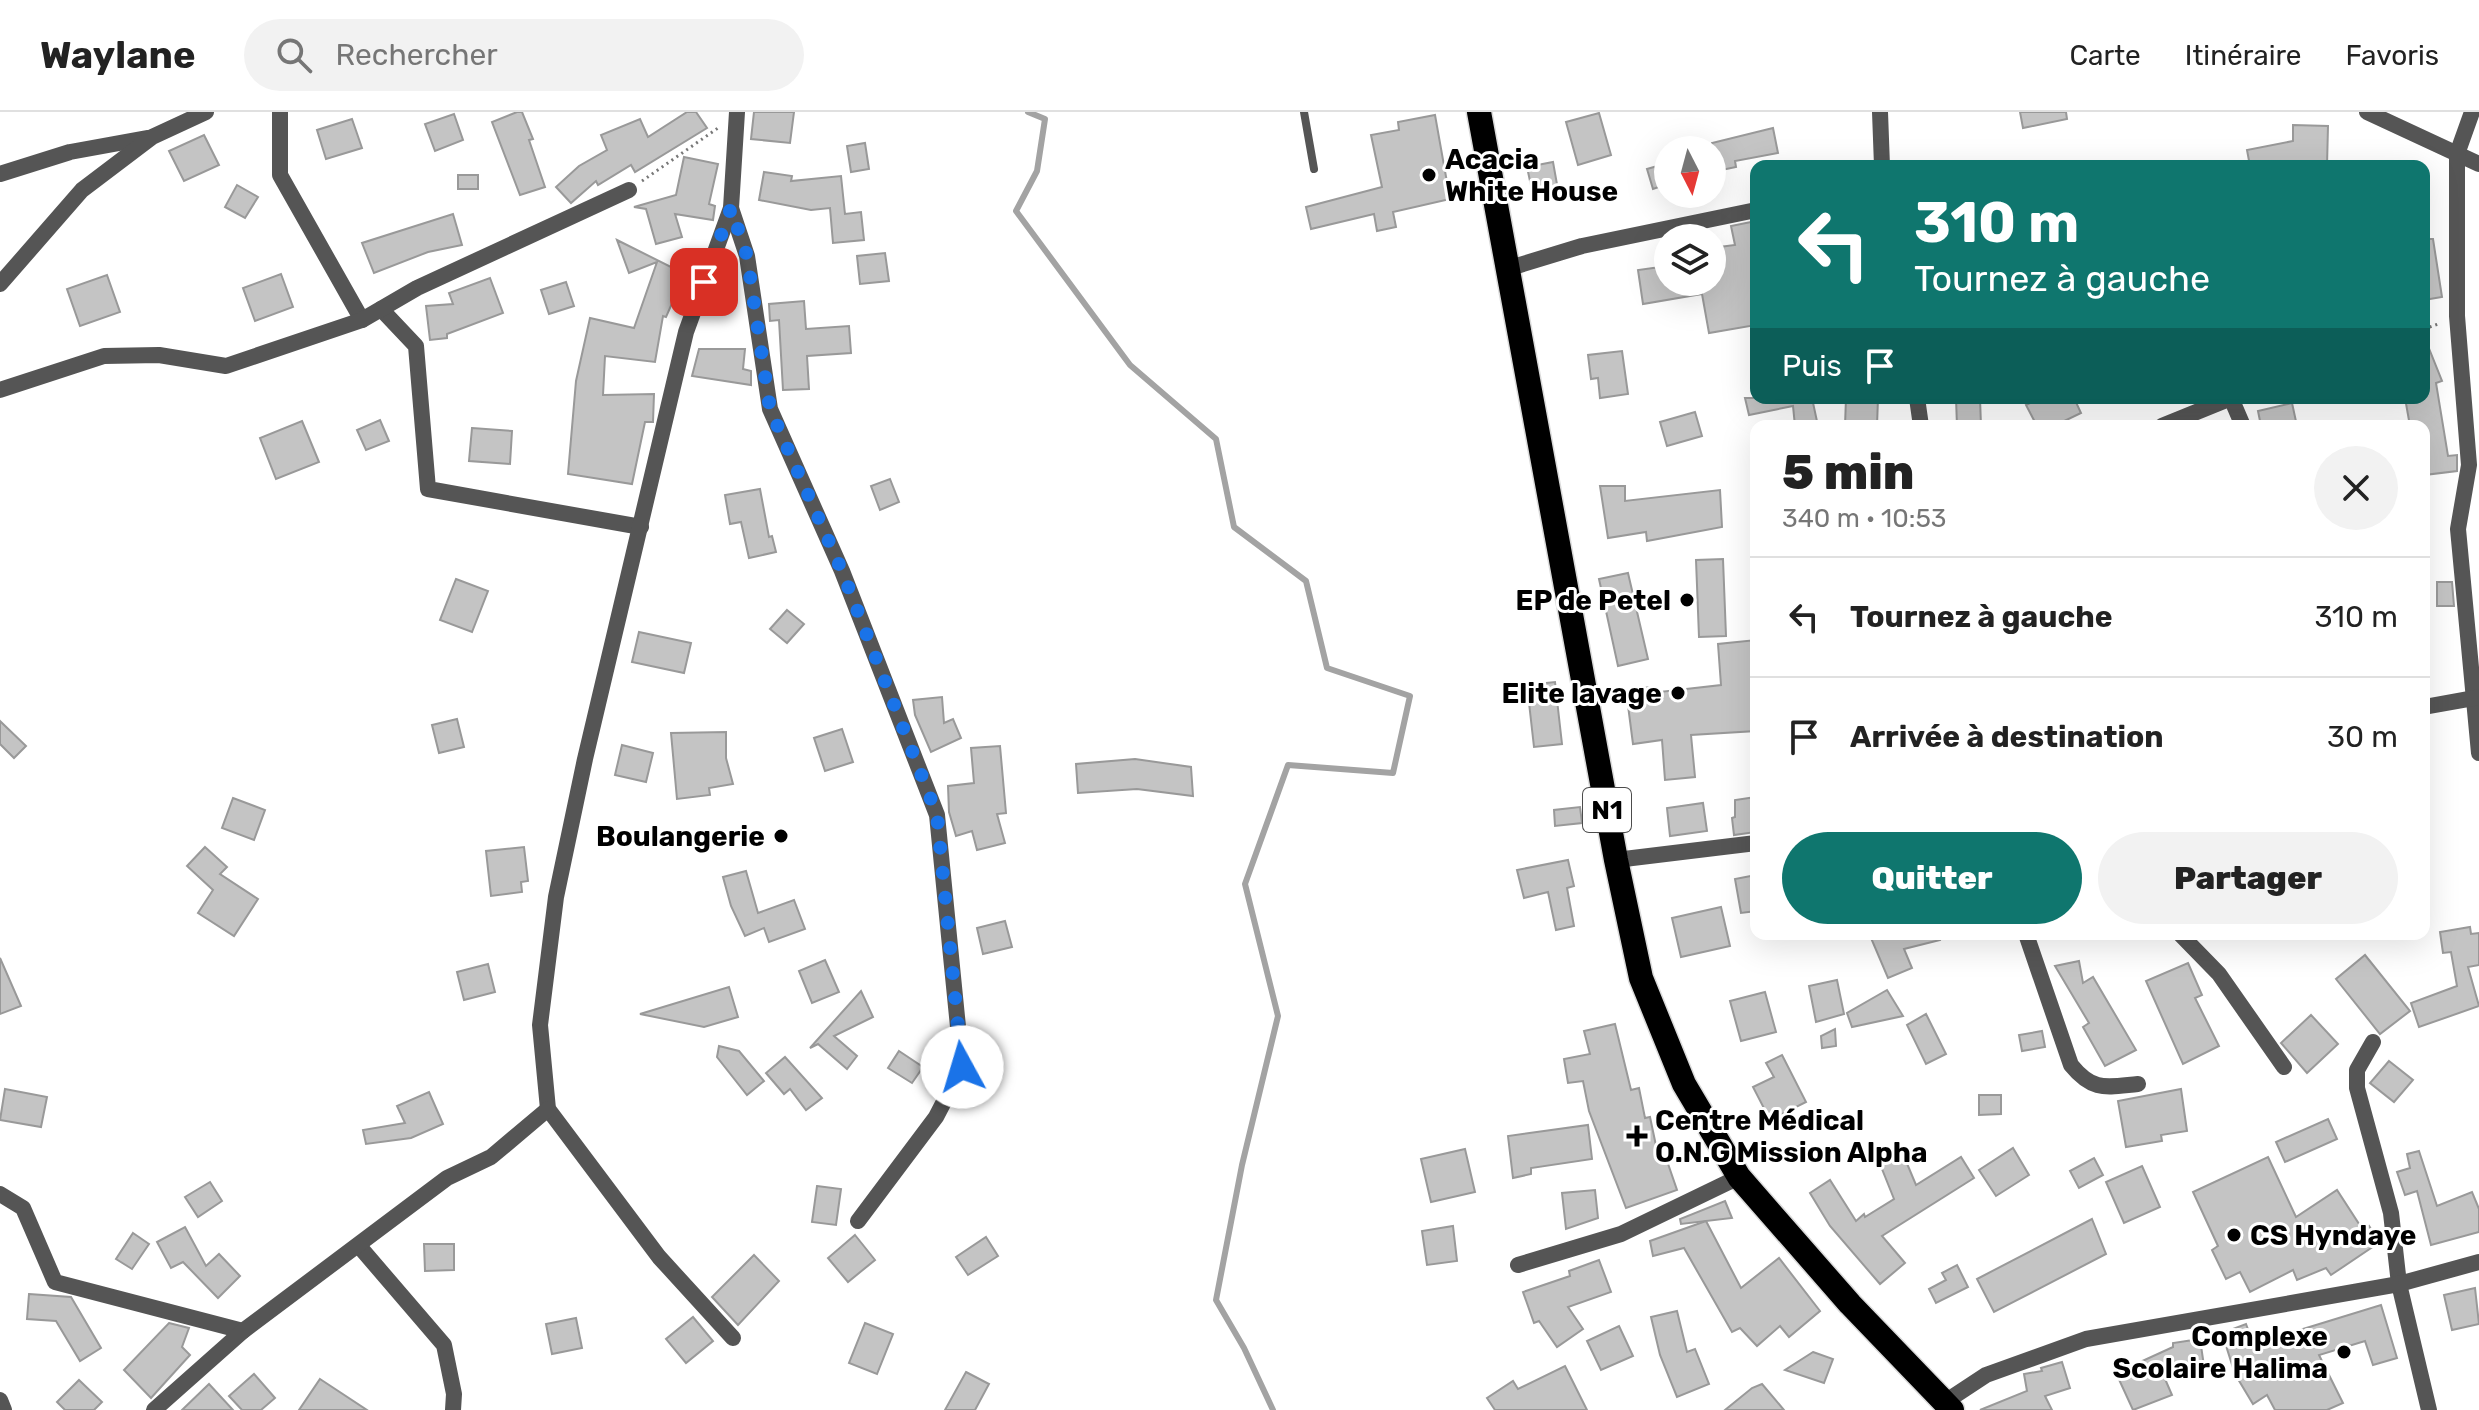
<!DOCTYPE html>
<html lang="fr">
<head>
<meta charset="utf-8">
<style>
  body { margin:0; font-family:Rubik,sans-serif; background:#f2f2f2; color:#222; height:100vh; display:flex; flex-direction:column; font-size:30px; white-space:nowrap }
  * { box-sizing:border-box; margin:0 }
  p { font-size:26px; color:#767676 }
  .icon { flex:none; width:44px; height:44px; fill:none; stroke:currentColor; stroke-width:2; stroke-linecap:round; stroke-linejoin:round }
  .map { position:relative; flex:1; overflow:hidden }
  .panel { position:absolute; left:1750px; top:308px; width:680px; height:520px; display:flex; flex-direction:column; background:#fff; border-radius:16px; box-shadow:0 8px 32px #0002 }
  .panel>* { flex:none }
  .banner { position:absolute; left:1750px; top:48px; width:680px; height:244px; border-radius:16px; box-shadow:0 8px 32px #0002; background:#0f766e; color:#fff; overflow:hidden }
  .needle { width:52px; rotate:174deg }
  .controls { position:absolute; left:1654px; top:24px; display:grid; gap:16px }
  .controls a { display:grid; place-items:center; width:72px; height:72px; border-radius:50%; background:#fff; box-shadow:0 8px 32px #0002; font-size:40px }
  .pin { position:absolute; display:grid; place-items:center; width:68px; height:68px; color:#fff; margin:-34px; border-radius:16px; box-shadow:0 4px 12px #0006 }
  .me { position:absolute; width:88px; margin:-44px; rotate:354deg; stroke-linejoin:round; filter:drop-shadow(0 0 6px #0008) }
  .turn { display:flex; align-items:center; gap:28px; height:168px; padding:0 32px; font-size:36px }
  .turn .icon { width:104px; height:104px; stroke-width:2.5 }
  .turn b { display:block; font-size:56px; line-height:68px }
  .then { display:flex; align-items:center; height:76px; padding:0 32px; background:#0003; gap:16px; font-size:30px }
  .round { display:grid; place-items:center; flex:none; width:84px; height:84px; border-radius:42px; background:#f2f2f2 }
  .head { display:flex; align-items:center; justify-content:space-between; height:136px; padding:0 32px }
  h1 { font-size:48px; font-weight:800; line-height:60px }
  .action { display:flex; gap:16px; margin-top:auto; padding:16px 32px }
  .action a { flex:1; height:92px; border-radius:48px; background:#0f766e; color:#fff; font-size:32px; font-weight:800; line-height:92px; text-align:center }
  .action a+a { background:#f2f2f2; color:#222 }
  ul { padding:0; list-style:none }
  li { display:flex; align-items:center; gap:24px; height:120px; padding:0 32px; border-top:2px solid #e0e0e0 }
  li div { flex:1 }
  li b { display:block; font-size:30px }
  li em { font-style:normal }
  header { display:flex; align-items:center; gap:48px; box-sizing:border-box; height:112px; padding:0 40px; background:#fff; border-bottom:2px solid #e0e0e0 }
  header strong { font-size:38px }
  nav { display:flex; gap:44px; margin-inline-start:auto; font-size:28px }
  .search { width:560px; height:72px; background:#f2f2f2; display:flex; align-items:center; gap:20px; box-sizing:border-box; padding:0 28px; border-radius:44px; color:#767676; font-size:30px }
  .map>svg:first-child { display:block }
</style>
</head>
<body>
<header>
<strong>Waylane</strong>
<div class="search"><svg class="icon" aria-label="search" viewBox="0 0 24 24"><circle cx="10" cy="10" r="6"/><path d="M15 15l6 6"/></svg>Rechercher</div>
<nav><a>Carte</a><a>Itinéraire</a><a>Favoris</a></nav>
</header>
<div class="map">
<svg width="2479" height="1298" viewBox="0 0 2479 1298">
  <rect width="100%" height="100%" fill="#fff"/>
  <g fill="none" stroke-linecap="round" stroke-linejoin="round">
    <path stroke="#a3a3a3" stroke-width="6" d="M1028,0L1045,7L1037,59L1016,99L1130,253L1216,327L1234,415L1306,469L1327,556L1410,584L1393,661L1288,653L1245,772L1278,904L1242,1053L1216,1188L1244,1236L1273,1298"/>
  </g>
  <g fill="#c4c4c4" stroke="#999" stroke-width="2">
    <path d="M517,0H522L533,27L529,28L545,75L520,83L492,10Z"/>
    <path d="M687,0H696L707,16L635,60L631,53L598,73L596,69L571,91L556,75L579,54L607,38L601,23L640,7L648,25Z"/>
    <path d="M754,0H794L790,31L751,27Z"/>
    <path d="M2020,0H2066L2067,7L2023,16Z"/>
    <path d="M1599,1L1611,43L1578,53L1566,10Z"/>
    <path d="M454,2L463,28L435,39L425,12Z"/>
    <path d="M1435,3L1450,87L1393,100L1396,115L1377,119L1374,102L1311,117L1306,95L1382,75L1371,23L1399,18L1398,10Z"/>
    <path d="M352,7L362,36L326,47L317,18Z"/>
    <path d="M2293,13L2328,14L2327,54H2250L2247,38L2293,29Z"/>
    <path d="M1773,16L1778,41L1735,49L1736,55L1712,60V31Z"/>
    <path d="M204,23L219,53L184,69L169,39Z"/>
    <path d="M865,31L869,57L851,60L847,34Z"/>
    <path d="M684,45L718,52L709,92L715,94L713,108L675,102L682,125L656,132L646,97L634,95L676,83Z"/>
    <path d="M1553,50L1558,78L1533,83L1527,55Z"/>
    <path d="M1661,53L1668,72L1653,77L1647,57Z"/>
    <path d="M764,60L792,64L791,69L841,64L845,102L861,100L864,128L833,131L830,96L811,98L759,88Z"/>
    <rect x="458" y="63" width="20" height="14"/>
    <path d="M237,73L258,85L245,106L225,95Z"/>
    <path d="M453,102L462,133L428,140L374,161L362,131Z"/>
    <path d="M1756,109L1752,197H1756V213L1709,221L1702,182L1643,192L1638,158L1668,154V170H1712V136L1735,133L1731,114Z"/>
    <path d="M2424,127H2433L2442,185L2424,188Z"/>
    <path d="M617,128L685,162L666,205L663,204L655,250L605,244L603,283L654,282L653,310H645L632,372L568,362L576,269L590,206L634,216L657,150L629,161Z"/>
    <path d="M885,141L889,169L860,172L857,144Z"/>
    <path d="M281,162L293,195L255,209L243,176Z"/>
    <path d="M107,163L120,200L80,214L67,177Z"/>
    <path d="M490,166L503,201L447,222V226L430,228L426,194L453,192L449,181Z"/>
    <path d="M566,170L574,194L549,202L541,178Z"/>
    <path d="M804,189L806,217L849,214L851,241L807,244L809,277L783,278L779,208L770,209L769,192Z"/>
    <path d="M2424,224L2442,269L2436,271L2448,344L2457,343V359L2424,363V314H2410L2405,286H2424Z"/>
    <path d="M699,237H745L743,257L751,259V273L692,264Z"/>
    <path d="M1622,239L1628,282L1600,286L1598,266L1591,267L1588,243Z"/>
    <path d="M1745,286H1812L1818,314H1795L1793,294L1749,303Z"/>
    <path d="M1846,286H1878L1877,314H1845Z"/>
    <path d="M1956,286H1980L1981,314H1957Z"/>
    <path d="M2041,286H2074L2081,301L2054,314H2037L2026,293Z"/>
    <path d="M2292,291L2297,314H2261L2258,299Z"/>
    <path d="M1695,300L1702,324L1667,334L1660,310Z"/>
    <path d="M380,308L389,329L366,338L357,318Z"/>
    <path d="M302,309L319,350L276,367L260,326Z"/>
    <path d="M472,316L512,319L510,352L469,349Z"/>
    <path d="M890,367L899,390L880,398L871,374Z"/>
    <path d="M1600,374H1625V389L1720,378L1722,415L1647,429L1646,420L1608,426Z"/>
    <path d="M760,377L769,425L772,424L776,440L749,446L741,410L730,412L725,383Z"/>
    <path d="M1723,447L1726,524L1699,525L1696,448Z"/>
    <path d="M1628,461L1648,547L1618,554L1599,467Z"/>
    <path d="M456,467L488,479L472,520L440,508Z"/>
    <path d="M2437,470H2452L2454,494H2437Z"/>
    <path d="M787,498L804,512L787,531L770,517Z"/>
    <path d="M639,520L691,531L684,561L632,550Z"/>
    <path d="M1756,528V619L1691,623L1695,665L1665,668L1662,628L1633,632L1626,578L1650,575L1651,581L1721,573L1718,532Z"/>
    <path d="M1555,570L1562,632L1534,635L1527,573Z"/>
    <path d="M942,585L944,611L953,607L961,626L931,640L915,603L913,588Z"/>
    <path d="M457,607L464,635L439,641L432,613Z"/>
    <path d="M0,609L26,634L14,646L0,632Z"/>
    <path d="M842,617L853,650L825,659L814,626Z"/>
    <path d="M726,620V646L733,672L709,676L710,683L677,687L671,621Z"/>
    <path d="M622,633L653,641L646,670L615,663Z"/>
    <path d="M1000,634L1006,701L997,702L1005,731L977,738L972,719L956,724L949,700L948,674L974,671L971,636Z"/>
    <path d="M1135,647L1191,655L1193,684L1137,677L1078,681L1076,652Z"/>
    <path d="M1756,685V720L1734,723L1732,706L1735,705V688Z"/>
    <path d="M233,686L265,698L254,728L222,716Z"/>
    <path d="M1703,691L1707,719L1670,724L1667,696Z"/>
    <path d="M1580,695L1582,711L1555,714L1554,698Z"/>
    <path d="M205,735L227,755L220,762L258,787L234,824L198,801L213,778L187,754Z"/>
    <path d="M524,735L528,769L521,770L522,780L491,784L486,739Z"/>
    <path d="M1568,748L1574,774L1567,776L1574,814L1556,818L1548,780L1524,786L1517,758Z"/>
    <path d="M746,759L758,801L794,788L805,817L769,830L764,816L745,824L731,794L723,765Z"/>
    <path d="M1756,763V799L1741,801L1735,767Z"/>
    <path d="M1721,795L1730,834L1681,845L1672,806Z"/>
    <path d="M1005,809L1012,835L983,842L977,816Z"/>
    <path d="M2470,815L2471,822L2479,821V853L2468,855L2479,894L2419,915L2411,891L2457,874L2451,840L2443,841L2440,820Z"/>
    <path d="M1880,822H1939L1940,828L1904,837L1912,856L1888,866L1871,826Z"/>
    <path d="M2365,843L2410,899L2380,922L2336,867Z"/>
    <path d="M0,846L21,894L0,902Z"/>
    <path d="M825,848L839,880L812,891L799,859Z"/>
    <path d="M2079,849L2083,871L2093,865L2136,938L2105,954L2083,915L2089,911L2055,854Z"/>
    <path d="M2188,851L2202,883L2195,886L2219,934L2183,952L2146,869Z"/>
    <path d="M488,852L495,880L464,888L457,860Z"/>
    <path d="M1837,868L1844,902L1816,910L1809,874Z"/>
    <path d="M729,875L738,905L704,915L640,902Z"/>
    <path d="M1887,878L1903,904L1852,915L1847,901Z"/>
    <path d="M861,879L873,905L834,924L857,944L847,957L818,932L810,936Z"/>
    <path d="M1765,880L1776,920L1741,929L1730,889Z"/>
    <path d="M1926,902L1946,942L1926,952L1907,913Z"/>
    <path d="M2311,903L2338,932L2307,961L2281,931Z"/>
    <path d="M1615,912L1631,978L1639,976L1645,1006L1650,1005L1659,1048L1666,1046L1677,1078L1626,1096L1589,999L1583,969L1568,971L1564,947L1590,942L1584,919Z"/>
    <path d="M1835,917L1836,934L1822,936L1821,924Z"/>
    <path d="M2042,919L2045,935L2022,939L2019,923Z"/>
    <path d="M719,934L739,939L764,969L747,983L717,945Z"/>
    <path d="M899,939L923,955L912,971L888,956Z"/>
    <path d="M1782,943L1806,990L1770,1008L1753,975L1774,965L1766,951Z"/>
    <path d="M785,945L822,986L806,998L790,977L784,982L766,961Z"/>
    <path d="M2389,949L2413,968L2394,990L2370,971Z"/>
    <path d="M5,977L47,985L41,1015L0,1008Z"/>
    <path d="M2181,977L2187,1019L2161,1023L2162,1029L2126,1035L2118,989Z"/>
    <path d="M429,980L443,1012L411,1026L366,1032L363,1018L405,1011L397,994Z"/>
    <path d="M1979,983H2001V1002L1979,1003Z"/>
    <path d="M2328,1007L2337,1027L2285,1050L2276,1030Z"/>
    <path d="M1588,1013L1592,1047L1531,1056V1062L1513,1066L1508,1024Z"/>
    <path d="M2013,1036L2029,1063L1996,1084L1979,1058Z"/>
    <path d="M1465,1037L1475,1080L1431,1090L1421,1047Z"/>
    <path d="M2419,1039L2437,1094L2472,1080L2479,1097V1120L2431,1133L2417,1079L2405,1083L2397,1060L2410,1056L2407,1042Z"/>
    <path d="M1903,1042L1916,1073L1961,1045L1974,1066L1882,1124L1905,1151L1880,1172L1830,1114L1810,1081L1830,1068L1856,1109L1864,1102L1865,1105L1894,1087L1880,1052Z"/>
    <path d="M2268,1045L2296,1105L2337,1078L2363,1118L2369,1114L2380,1130L2331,1163L2326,1156L2297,1168L2293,1158L2250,1180L2240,1160L2226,1167L2212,1138L2218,1134L2193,1080Z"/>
    <path d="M2094,1046L2103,1063L2079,1076L2070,1059Z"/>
    <path d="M2142,1054L2160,1095L2124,1111L2106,1070Z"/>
    <path d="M210,1070L222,1089L198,1105L185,1085Z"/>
    <path d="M817,1074L841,1077L836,1113L812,1110Z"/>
    <path d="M1595,1078L1598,1106L1566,1117L1562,1081Z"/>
    <path d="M1725,1089L1732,1106L1681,1112L1680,1107Z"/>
    <path d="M2092,1107L2106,1142L1994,1200L1977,1167Z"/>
    <path d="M1706,1109L1741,1176L1779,1146L1820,1199L1789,1225L1780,1214L1757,1234L1740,1216L1732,1220L1684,1136L1653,1144L1650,1129Z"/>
    <path d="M1453,1114L1457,1149L1427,1153L1422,1119Z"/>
    <path d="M185,1115L206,1154L219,1142L240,1164L218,1186L183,1150L171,1156L157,1130Z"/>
    <path d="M133,1121L149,1132L132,1157L116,1147Z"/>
    <path d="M855,1123L875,1148L848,1170L828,1146Z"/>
    <path d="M986,1125L998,1144L968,1163L956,1145Z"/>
    <path d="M424,1132H454V1158L425,1159Z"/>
    <path d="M754,1143L779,1169L738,1213L712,1185Z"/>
    <path d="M1599,1148L1611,1180L1568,1195L1583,1217L1557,1235L1539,1209L1534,1211L1523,1180L1570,1164L1569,1159Z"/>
    <path d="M1957,1153L1968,1175L1936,1191L1929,1177L1946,1168L1942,1161Z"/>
    <path d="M2475,1176L2479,1212L2452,1218L2444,1183Z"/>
    <path d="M29,1182L71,1185L101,1236L80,1249L56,1209L27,1207Z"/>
    <path d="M2381,1193L2397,1246L2373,1253L2365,1229L2319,1243L2343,1291L2327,1298H2275L2267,1283L2253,1292L2235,1262L2222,1221L2246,1212L2256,1239L2303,1217Z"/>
    <path d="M1677,1199L1687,1240L1695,1237L1709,1272L1677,1285L1660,1243L1651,1205Z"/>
    <path d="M693,1205L713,1229L686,1251L666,1227Z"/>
    <path d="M576,1206L582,1236L552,1242L546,1212Z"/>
    <path d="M169,1211L189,1216L182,1235L190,1243L151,1286L124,1258Z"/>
    <path d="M865,1211L893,1222L877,1262L849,1251Z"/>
    <path d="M1619,1214L1633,1244L1601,1258L1587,1229Z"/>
    <path d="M2200,1227L2204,1254L2162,1260L2172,1283L2133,1298L2116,1261L2173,1235V1231Z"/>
    <path d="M1813,1240L1833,1247L1824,1271L1785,1258Z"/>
    <path d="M2062,1250L2070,1276L2045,1284L2052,1298H1980L2027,1279L2024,1262L2042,1259L2041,1256Z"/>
    <path d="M1565,1254L1587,1298H1495L1487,1286L1513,1269L1518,1277Z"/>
    <path d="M966,1260L989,1272L975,1298H945Z"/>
    <path d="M254,1262L275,1286L261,1298H242L229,1284Z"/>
    <path d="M320,1267L367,1298H299Z"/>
    <path d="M79,1268L102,1290L94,1298H65L57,1290Z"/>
    <path d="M209,1272L233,1298H182Z"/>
    <path d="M1762,1272L1784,1298H1725L1752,1276Z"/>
  </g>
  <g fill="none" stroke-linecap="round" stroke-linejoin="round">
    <defs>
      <path id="highway" d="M1479,0L1616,748L1641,866L1684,972L1739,1065L1850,1192L1952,1298"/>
    </defs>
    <use href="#highway" stroke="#dbdbdb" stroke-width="27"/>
    <g stroke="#777" stroke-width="3" stroke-dasharray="2 4" stroke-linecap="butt">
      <path d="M642,69L718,16"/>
      <path d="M2424,217L2438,212"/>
    </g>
    <path stroke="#555" stroke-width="8" d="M1304,0L1314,57"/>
    <g stroke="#555" stroke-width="16">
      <path d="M280,0V63L362,208"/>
      <path d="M1880,0L1882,54"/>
      <path d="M2367,0L2479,52"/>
      <path d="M2472,0L2457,42V204L2469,353L2458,417L2479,641"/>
      <path d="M0,62L70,40L147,26"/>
      <path d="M731,96L747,144L770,297L842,459L937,703L962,955L936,1005L858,1109"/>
      <path d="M1510,156L1582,134L1756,98"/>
      <path d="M0,172L82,78L152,25L206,0"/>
      <path d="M381,197L416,234L428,377L641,415"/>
      <path d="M0,278L104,244L159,243L226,254L362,208L417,176L629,78"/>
      <path d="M1917,286L1921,314"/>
      <path d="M2162,314L2231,286L2243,314"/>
      <path d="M2424,595L2479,585"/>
      <path d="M1616,748L1756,731"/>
      <path d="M2026,822L2071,953C2093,980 2106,975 2138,972"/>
      <path d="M2180,822L2219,862L2284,955"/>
      <path d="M2373,930L2357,958V976L2391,1101L2399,1172L2429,1298"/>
      <path d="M0,1082L23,1096L55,1170L243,1219"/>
      <path d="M359,1134L444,1233L454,1282L453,1298"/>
      <path d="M1518,1153L1621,1122L1739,1065"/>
      <path d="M733,1226L659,1145L548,997L540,913L556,785L585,647L686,220L731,96L737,0"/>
      <path d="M0,1288L4,1298"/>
      <path d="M1945,1290L1986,1263L2086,1227L2399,1172L2479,1150"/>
      <path d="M154,1298L243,1219L447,1066L491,1045L548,997"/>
    </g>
    <use href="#highway" stroke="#000" stroke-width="24"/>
  </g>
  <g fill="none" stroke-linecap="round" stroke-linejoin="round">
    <path stroke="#1a73e8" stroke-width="14" stroke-dasharray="0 25.2" d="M704,170L731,96L747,144L770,297L842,459L937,703L962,955"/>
  </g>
  <g fill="#000" stroke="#fff" stroke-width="3">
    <circle cx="1429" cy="63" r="8"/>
    <circle cx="1687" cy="488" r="8"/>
    <circle cx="1678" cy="581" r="8"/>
    <circle cx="781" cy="724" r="8"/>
    <path d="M1633 1012h8v8h8v8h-8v8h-8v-8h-8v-8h8z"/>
    <circle cx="2234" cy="1123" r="8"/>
    <circle cx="2344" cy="1240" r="8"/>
  </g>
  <g text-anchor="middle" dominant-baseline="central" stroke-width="6" stroke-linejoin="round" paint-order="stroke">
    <rect fill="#fff" stroke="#4c4c4c" stroke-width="2" x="1583" y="676" width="48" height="44" rx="6"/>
    <g font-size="26" font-weight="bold" fill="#000">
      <text x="1607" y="698">N1</text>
    </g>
    <g font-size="28" font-weight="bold" fill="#000" stroke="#fff" text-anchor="end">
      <text x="1445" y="47" text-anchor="start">Acacia<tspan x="1445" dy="32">White House</tspan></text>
      <text x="1671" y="488">EP de Petel</text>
      <text x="1662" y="581">Elite lavage</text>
      <text x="765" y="724">Boulangerie</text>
      <text x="1655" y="1008" text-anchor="start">Centre Médical<tspan x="1655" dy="32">O.N.G Mission Alpha</tspan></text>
      <text x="2250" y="1123" text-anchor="start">CS Hyndaye</text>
      <text x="2328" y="1224">Complexe<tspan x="2328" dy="32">Scolaire Halima</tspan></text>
    </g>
  </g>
</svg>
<div class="controls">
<a><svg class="needle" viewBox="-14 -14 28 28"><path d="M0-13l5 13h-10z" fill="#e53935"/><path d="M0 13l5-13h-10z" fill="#767676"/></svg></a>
<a><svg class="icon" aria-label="layers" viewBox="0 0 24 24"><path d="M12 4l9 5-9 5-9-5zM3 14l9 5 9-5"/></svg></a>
</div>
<div class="pin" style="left:704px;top:170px;background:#d93025"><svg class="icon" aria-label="arrive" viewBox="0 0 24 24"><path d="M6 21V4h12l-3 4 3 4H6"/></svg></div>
<svg class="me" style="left:962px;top:955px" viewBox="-20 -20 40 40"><circle r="19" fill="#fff"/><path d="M0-13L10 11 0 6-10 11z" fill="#1a73e8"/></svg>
<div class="banner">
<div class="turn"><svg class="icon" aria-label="left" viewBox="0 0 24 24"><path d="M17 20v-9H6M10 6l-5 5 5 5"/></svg><div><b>310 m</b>Tournez à gauche</div></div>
<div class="then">Puis<svg class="icon" aria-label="arrive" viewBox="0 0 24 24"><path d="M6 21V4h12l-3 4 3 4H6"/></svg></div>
</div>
<section class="panel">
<div class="head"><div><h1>5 min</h1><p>340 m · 10:53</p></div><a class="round"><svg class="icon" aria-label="close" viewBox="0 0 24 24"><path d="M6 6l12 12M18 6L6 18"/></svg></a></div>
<ul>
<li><svg class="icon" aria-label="left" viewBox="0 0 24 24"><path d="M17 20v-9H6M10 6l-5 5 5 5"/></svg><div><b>Tournez à gauche</b></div><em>310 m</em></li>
<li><svg class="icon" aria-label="arrive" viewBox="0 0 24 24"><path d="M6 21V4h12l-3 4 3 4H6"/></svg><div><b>Arrivée à destination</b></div><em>30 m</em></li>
</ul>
<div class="action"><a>Quitter</a><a>Partager</a></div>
</section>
</div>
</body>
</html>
